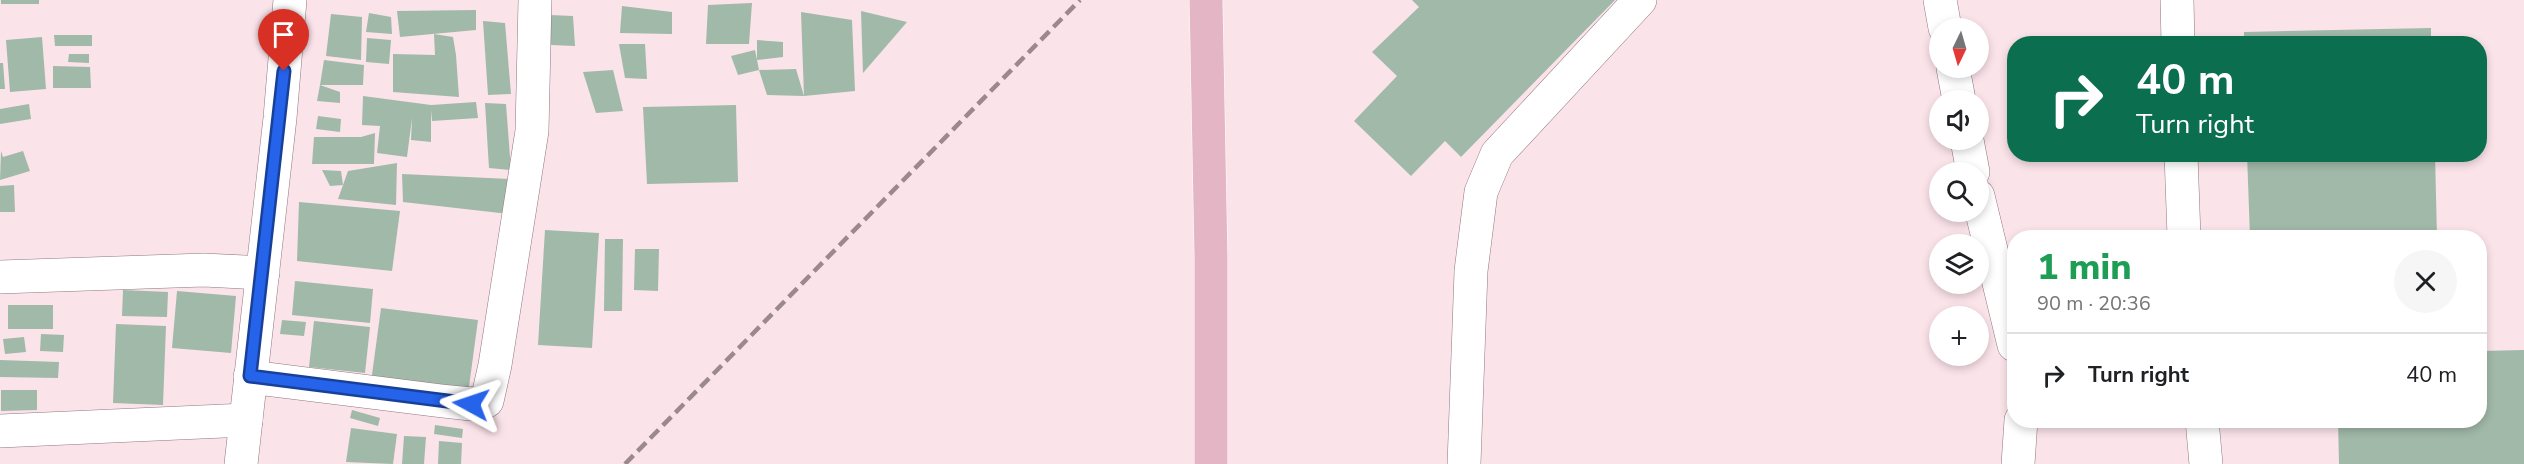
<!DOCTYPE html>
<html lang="en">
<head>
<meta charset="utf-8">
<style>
  body { margin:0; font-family:"Nunito Sans",sans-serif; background:#f6f6f6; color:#202124; height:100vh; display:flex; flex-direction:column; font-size:22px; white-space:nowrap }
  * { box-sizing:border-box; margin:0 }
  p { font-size:20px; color:#757577 }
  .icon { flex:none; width:33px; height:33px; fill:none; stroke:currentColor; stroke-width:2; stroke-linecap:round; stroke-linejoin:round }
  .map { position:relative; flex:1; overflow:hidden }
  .sheet { position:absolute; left:2007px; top:230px; width:480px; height:198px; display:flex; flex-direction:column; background:#fff; border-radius:24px; box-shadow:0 3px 9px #0003 }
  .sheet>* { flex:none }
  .hud { position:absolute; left:2007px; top:36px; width:480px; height:126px; border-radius:24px; box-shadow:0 3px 9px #0003; background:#0b6e4f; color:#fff; overflow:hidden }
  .needle { width:39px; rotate:185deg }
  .fabs { position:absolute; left:1929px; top:18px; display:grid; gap:12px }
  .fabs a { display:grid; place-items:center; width:60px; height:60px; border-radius:50%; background:#fff; box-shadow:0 3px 9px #0003; font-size:30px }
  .pin { position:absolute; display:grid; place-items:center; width:51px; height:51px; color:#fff; margin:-62px -26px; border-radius:50% 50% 50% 0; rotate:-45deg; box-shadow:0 0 6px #0007 }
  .pin .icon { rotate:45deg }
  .me { position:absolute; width:66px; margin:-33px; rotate:275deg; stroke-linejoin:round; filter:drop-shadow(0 0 4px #0008) }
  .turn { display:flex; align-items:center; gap:21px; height:126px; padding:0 30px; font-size:27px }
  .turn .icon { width:78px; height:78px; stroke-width:2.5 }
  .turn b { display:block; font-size:42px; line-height:51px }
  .round { display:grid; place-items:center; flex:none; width:63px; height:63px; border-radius:32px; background:#f6f6f6 }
  .head { display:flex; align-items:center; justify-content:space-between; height:102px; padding:0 30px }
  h1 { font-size:36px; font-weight:800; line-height:45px; color:#1e9e55 }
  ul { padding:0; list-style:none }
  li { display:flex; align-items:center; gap:18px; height:84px; padding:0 30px; border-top:2px solid #e0e0e0 }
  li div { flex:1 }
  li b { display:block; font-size:22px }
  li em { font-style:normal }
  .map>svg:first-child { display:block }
</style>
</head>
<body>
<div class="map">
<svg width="2524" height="464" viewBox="0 0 2524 464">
  <rect width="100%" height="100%" fill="#fbe3ea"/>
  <g fill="#a1b9a9">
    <rect x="1" y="0" width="38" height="4"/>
    <path d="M1412,0H1615L1461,157L1445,141L1411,176L1354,121L1397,76L1372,52L1419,7Z"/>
    <path d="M752,3L749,44H706L708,5Z"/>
    <path d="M622,6L672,12V34L620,33Z"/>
    <path d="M476,10V30L400,37L397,11Z"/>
    <path d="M861,11L907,22L863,73Z"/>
    <path d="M801,12L852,20L855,91L804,96Z"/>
    <path d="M369,13L391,17L392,34L366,32Z"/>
    <path d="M331,14L362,17L361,60L326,56Z"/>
    <path d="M550,15L573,16L575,46L551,45Z"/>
    <path d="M483,21L505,23L511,94L488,95Z"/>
    <path d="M2431,28V44H2244V32Z"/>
    <path d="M434,34L453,37L456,55L459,97L393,92V54L435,55Z"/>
    <path d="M54,35H92V46H55Z"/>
    <path d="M42,37L46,89L10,92L6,40Z"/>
    <path d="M367,38L391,40L389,64L366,62Z"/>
    <path d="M757,40L783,42V57L757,60Z"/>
    <path d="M619,44H645L647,79L625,78Z"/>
    <path d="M755,50L759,70L738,75L731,56Z"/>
    <path d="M69,54H89V63L68,62Z"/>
    <path d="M324,60L364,65L363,85H320Z"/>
    <path d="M0,63H3L5,89H0Z"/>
    <path d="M53,66L90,67L91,88H53Z"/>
    <path d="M796,69L804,96L767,95L759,70Z"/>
    <path d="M613,70L623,111L596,113L583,72Z"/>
    <path d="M320,85L340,92V103L317,101Z"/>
    <path d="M363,96L431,105L476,102L478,118L432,121L431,110V142L411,140L412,118L407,157L377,153L380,126L362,125Z"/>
    <path d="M485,103L506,104L511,170L489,168Z"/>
    <path d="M29,104L31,119L0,124V109Z"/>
    <path d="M736,105L738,182L647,184L643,107Z"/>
    <path d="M318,116L341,119L340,132L316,129Z"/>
    <path d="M375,133L374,164H312L314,137H361Z"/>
    <path d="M1,151L3,157L23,151L30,171L0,180Z"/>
    <path d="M2247,154H2435L2437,237H2250Z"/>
    <path d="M397,163L396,205L338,199L348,171Z"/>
    <path d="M322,170L341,171L343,185L330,186Z"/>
    <path d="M402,174L510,179L509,214L403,202Z"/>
    <path d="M14,185L15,212H0V186Z"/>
    <path d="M299,202L400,211L392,271L297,261Z"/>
    <path d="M545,230L599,233L592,348L538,345Z"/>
    <path d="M605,239H623L622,311H604Z"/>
    <path d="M635,249H659L658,291L634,290Z"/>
    <path d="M295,281L373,289L370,323L292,315Z"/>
    <path d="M123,290L168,292L167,317L122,316Z"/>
    <path d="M177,291L236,296L231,353L172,348Z"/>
    <rect x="8" y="305" width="45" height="24"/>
    <path d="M381,308L478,320L468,394L371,382Z"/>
    <path d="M282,320L306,322L304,336L280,334Z"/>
    <path d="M314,321L370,327L365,373L309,367Z"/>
    <path d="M116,324L166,326L163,405L113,403Z"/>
    <path d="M41,334L64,335L63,352L40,351Z"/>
    <path d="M24,337L26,352L5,354L3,339Z"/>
    <path d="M2524,350V464H2339L2338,420H2480V351Z"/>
    <path d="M0,360L59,362L58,378L0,377Z"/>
    <path d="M1,390H37V410L1,411Z"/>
    <path d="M352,410L380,418L378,426L350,418Z"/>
    <path d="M435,425L463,429L462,438L434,434Z"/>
    <path d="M351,428L397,434L393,464L346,462Z"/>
    <path d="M404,436L426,437L424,464H402Z"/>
    <path d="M439,441L462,443L461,464H438Z"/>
  </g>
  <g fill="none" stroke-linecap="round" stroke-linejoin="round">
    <defs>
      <g id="minor">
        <path d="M1940,0L1945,28"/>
        <path d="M2177,0L2178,44"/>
        <path d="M1953,68L1959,100"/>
        <path d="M1967,140L1973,172"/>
        <path d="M2181,154L2184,237"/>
        <path d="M1978,196L2014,345"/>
        <path d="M0,277L204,270L263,273"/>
        <path d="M250,377L442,401L471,404L487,401L495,365L532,131L535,0"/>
        <path d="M2202,420L2206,464"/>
        <path d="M0,431L246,420"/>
        <path d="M241,464L280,118L290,0"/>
        <path d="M1464,464L1471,271L1481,192L1497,154L1640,0"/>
        <path d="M2018,464L2021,420"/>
      </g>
      <path id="major" d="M1206,0L1211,257V464"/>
    </defs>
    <use href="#minor" stroke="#92777f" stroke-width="34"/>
    <use href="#major" stroke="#fff" stroke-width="34"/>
    <use href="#minor" stroke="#fff" stroke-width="33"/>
    <use href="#major" stroke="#e4b6c5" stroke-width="33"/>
    <path stroke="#9b898e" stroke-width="4.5" stroke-dasharray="12 6" stroke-linecap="butt" d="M625,464L1080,0"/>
  </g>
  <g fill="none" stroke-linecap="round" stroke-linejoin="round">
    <defs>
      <path id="route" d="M284,71L250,376L471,404"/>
    </defs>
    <use href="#route" stroke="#184099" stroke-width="15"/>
    <use href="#route" stroke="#2563eb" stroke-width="10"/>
  </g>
</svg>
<div class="fabs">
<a><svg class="needle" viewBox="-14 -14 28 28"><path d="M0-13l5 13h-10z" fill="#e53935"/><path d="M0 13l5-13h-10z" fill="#757577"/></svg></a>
<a><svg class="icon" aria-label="sound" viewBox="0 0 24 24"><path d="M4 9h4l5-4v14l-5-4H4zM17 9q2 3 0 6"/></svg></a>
<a><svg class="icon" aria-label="search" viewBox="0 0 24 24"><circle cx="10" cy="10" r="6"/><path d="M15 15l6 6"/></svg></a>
<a><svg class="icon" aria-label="layers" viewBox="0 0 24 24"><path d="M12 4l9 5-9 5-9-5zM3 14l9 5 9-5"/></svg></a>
<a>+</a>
</div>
<div class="pin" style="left:284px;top:71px;background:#d93025"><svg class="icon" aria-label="arrive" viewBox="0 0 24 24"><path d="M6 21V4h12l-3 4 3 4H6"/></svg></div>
<svg class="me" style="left:471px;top:404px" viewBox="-20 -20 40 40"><path d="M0-17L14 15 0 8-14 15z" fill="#2563eb" stroke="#fff" stroke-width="4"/></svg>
<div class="hud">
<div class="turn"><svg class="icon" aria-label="right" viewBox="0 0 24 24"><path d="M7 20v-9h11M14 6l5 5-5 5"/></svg><div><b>40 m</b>Turn right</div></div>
</div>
<section class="sheet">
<div class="head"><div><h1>1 min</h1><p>90 m · 20:36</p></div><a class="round"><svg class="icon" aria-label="close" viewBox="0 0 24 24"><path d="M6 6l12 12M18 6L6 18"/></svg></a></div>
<ul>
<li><svg class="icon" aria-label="right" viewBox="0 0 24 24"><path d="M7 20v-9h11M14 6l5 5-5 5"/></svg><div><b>Turn right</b></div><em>40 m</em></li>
</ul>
</section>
</div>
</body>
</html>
